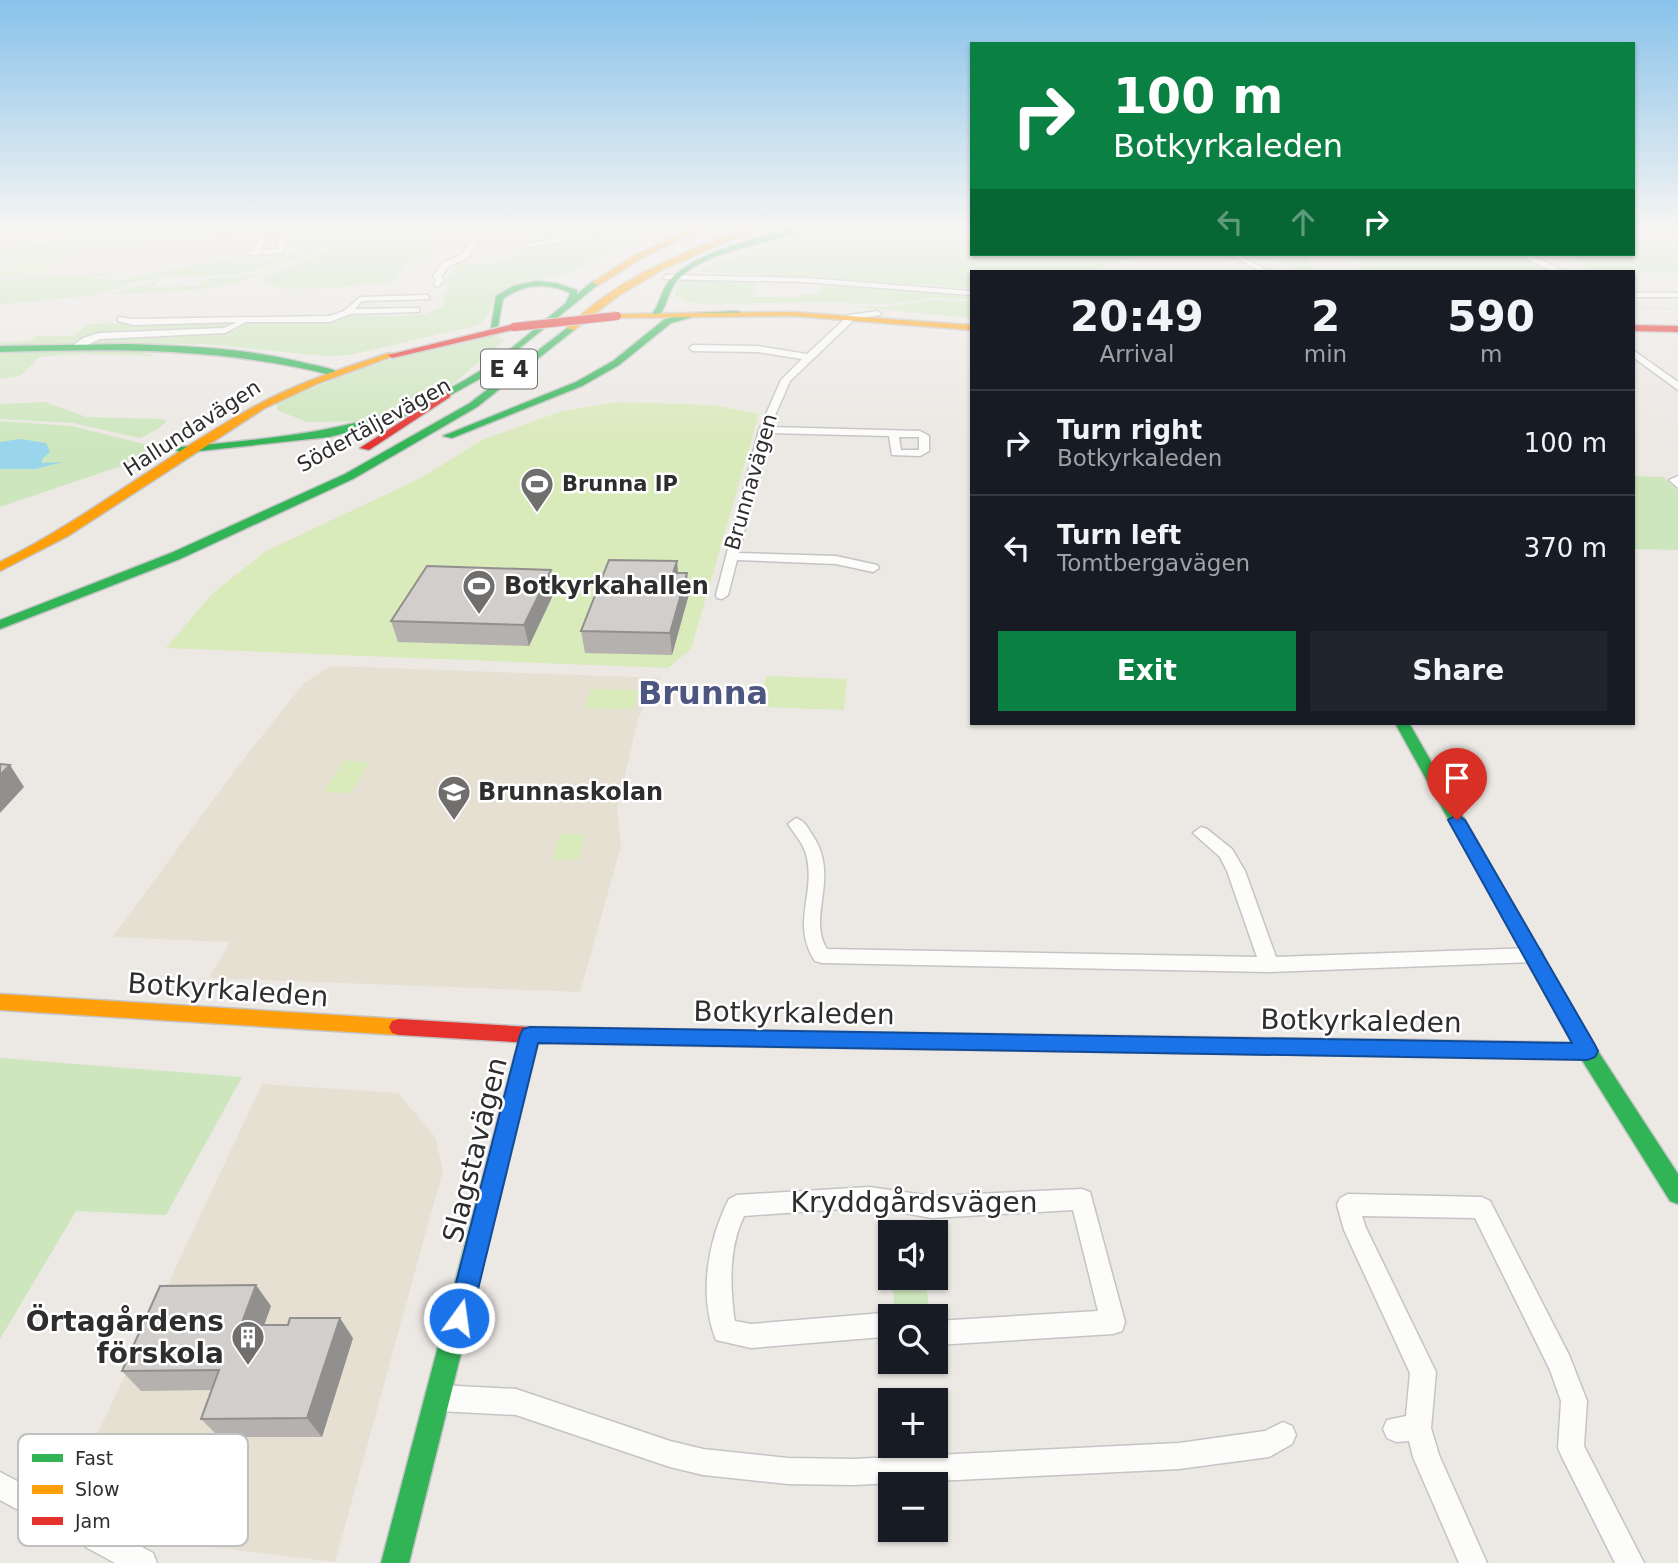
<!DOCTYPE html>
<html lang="en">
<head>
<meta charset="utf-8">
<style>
  body { margin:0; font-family:"DejaVu Sans",sans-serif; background:#20242c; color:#f1f3f6; height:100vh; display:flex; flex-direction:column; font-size:26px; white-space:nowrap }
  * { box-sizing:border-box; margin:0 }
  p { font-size:23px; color:#9ea1a6 }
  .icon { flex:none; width:38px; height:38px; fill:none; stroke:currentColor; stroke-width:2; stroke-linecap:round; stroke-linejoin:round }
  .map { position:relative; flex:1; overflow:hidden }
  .side { position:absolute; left:970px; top:270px; width:665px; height:455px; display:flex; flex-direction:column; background:#171b24; border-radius:0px; box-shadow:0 2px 5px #0004 }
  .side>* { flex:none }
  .guide { position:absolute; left:970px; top:42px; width:665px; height:214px; border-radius:0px; box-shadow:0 2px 5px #0004; background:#0b8043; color:#fff; overflow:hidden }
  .tools { position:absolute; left:878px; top:1220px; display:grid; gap:14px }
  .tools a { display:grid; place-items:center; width:70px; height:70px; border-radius:0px; background:#171b24; box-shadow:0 2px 5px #0004; font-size:35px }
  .pin { position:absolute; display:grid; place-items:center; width:60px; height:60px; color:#fff; margin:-72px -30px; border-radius:50% 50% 50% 0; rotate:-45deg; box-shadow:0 0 7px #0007 }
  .pin .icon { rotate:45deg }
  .me { position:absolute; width:77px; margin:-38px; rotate:14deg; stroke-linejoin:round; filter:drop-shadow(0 0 5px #0008) }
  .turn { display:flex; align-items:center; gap:24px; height:147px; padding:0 28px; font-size:32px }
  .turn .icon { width:91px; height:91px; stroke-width:2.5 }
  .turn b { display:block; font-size:49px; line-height:60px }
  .lanes { display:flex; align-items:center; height:66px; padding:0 28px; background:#0003; justify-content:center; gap:35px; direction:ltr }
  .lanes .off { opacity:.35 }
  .eta { display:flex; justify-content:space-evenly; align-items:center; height:119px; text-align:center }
  .eta b { font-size:42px; font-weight:700; line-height:49px }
  .primary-button { display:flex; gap:14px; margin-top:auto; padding:14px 28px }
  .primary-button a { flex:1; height:80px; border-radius:0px; background:#0b8043; color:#fff; font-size:28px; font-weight:700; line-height:80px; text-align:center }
  .primary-button a+a { background:#20242c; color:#f1f3f6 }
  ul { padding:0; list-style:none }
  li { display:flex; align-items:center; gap:21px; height:105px; padding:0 28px; border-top:2px solid #363941 }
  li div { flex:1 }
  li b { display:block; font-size:26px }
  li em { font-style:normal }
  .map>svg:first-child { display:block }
</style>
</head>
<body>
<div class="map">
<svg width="1678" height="1563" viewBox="0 0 1678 1563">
  <rect width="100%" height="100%" fill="#ece8e4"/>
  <g fill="#e6e0d3">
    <path d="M258,235L273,238L274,242L263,255L274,256L259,263L236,260L180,262L160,269L137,270L121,275L0,281V262L6,256L163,239Z"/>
    <path d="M331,666L661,678L650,693L638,719L617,809L621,846L580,992L209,978L230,942L113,937L235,770L304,683Z"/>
    <path d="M262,1084L398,1093L435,1137L443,1170L335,1562L169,1542L71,1490Z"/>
  </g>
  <g fill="#cee6be">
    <path d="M310,227H349L309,255L240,275L159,278L131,283L96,295L0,305V281C27,279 57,274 84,277C104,279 127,283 145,274L222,260L259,263L274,256L308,249L289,240L293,233L291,230Z"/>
    <path d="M551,227H601L559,239L528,242L526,240L530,231L546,230Z"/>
    <path d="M616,227H650L629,244L570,274L518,284L493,298C492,313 488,319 475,326L349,355L324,356L203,344L97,345L90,343L98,338L233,331L251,321H330L347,316H408L425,314L444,306V293L450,285L444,283L457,264L495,263L524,249L582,239Z"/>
    <path d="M825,227H971V254H1147L1086,271H971V288L701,272L712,263Z"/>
    <path d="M203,233L207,235L6,256L0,262V250L99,234Z"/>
    <path d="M373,234L422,235L417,246L435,251L430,259L409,263L393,281L332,288L285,289L261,279L327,250L338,240Z"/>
    <path d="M1678,240V273L1595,271L1572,257L1578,254H1633V242Z"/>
    <path d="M1244,254H1315L1307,256L1313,267L1307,271H1299L1283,262L1251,259Z"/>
    <path d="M1345,254H1522L1551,271H1361L1368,265L1354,256Z"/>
    <path d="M272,270C218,293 167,292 109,294L160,280L152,287L198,286L206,278L242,277Z"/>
    <path d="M695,279L757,280L751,297H801L802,294L819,295L823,282L971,294V299L932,298L889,304L813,302L710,304L688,302L675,296L676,288L682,281Z"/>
    <path d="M932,300L971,301V318L848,306L887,307Z"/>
    <path d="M233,321L234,323L222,327L122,330L92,335L72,345L0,346V342L30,341L35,336H74L88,324Z"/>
    <path d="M495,335L504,340L453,384L365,421L307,422L277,410V403C348,372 418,347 495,335Z"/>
    <path d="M138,351L155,356L81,354L40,357L20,376L0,379V352Z"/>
    <path d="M45,402L86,417L164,419L167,421L158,429L140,438L73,423L0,419V404Z"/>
    <path d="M0,421L72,426L156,447L121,466L0,507Z"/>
    <path d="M1633,476L1663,477L1678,491V550L1633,549Z"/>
    <path d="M0,1058L242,1077L166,1215L76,1211L0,1339Z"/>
    <path d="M891,1278H925L929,1307L895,1310Z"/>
  </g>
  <g fill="#d9eabb">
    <path d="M65,254L39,274L0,276V270L20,256Z"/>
    <path d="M617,402L713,405L759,414L691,649L668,668L166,648L213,593L266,551L423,477L482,440L562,411Z"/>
    <path d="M766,676L847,679L844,710L760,707Z"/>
    <path d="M591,689L639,690L633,709L584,708Z"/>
    <path d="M344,761L369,762L351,793L324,792Z"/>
    <path d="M560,834H585L578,860H552Z"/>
  </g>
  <path fill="#99d6ec" d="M20,439L46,443L50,452L42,459V463L63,462L35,469H0V442Z"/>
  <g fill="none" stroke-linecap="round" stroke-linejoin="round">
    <defs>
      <g id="street">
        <path d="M95,227H170L167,229H98Z"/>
        <path d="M259,227L285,233L288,238L282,253L250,255L258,242L223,238L227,236L263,238L267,240L259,250L276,249L280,235Z"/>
        <path d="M439,227H485L483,229L526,227L529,229L483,233L467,259L449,266L441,277L444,280L438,287L434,285L436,280L433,277L443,262L461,255L480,229H442Z"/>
        <path d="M604,227H613L574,240L525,247L521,245L573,236Z"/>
        <path d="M1228,254H1237L1269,271H1260Z"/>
        <path d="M1526,255H1532L1563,271H1553L1526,259Z"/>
        <path d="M666,275L805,278L971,291V295L805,282L663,279Z"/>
        <rect x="1633" y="293" width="45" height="4"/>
        <path d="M427,295L430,299L362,301L355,309L419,308V312H416L350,314L330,322H246L225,333L100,339L77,350L70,348L83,338L99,333L224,328L237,322L133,325L118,321V317L133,319L329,316L344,311L360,297Z"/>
        <path d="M877,311L881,313L880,315L855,319L790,381L770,427L920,431L929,436V451L920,456L892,455L889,436L768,433L739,553L836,556L877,565L879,568L873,572L836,564L737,560L728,595L722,599L717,598L716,595L759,430L781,380L802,359L757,352L693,351L689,348L693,345L757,346L807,354L849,315ZM899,437H919V450H901Z"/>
        <path d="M1633,350L1678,382V390L1633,357Z"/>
        <path d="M1678,476V488L1669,480Z"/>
        <path d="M796,818C804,821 807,826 811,833C842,876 806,916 827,949L1257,957L1227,871L1220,857L1193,833L1201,827L1207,829L1232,849L1245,871L1276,957L1534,948L1541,950L1543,955L1541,960L1534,962L1269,972L822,963L815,961C791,924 815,896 807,858C805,845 795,835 788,824Z"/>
        <path d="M869,1187L932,1196L1082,1189L1090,1192L1125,1322L1122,1331L1113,1334L936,1345V1321L1098,1311L1073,1210L932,1218L869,1207L744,1216C729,1247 730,1283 734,1316L735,1321L751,1324L883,1313L894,1316H891V1339L883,1337L751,1348L716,1340C698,1295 708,1240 729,1199L737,1195Z"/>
        <path d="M1348,1194L1482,1197L1490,1201L1569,1355L1587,1401L1584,1446L1644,1563H1615L1562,1457L1558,1448L1561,1401L1550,1370L1475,1218L1362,1216L1366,1228L1436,1372L1431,1428L1439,1455L1487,1563H1459L1413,1457L1409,1441L1396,1442L1387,1438L1383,1429L1387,1420L1406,1416L1410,1373L1344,1230L1337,1205L1340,1198Z"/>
        <path d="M439,1385L516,1389L670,1441L703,1449L788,1458L853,1459L1179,1443L1265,1431L1283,1422L1292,1426L1296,1435L1292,1444L1269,1457L1179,1469L853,1485L788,1484L703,1475L670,1467L516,1415L439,1411L430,1407L426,1398L430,1389Z"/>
        <path d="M0,1472L153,1553L157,1563H115L0,1500Z"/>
      </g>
      <g id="fast">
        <path d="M796,227H805C769,248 706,247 676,282C668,292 667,306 659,316L652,314C660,304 661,290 670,280C695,251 760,238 796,227Z"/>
        <path d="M536,281L556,283L577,290V294L593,281L600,283L485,376L427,408L381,424L329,437L181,453L176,450L181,447C285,437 388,430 478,372C509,353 537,326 566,303L570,293C548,282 523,284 503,299L498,326L491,328L496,296L513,286Z"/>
        <path d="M738,311L742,313L741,315L693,317L671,323L619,365L582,386L452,438L443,436L576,382L613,361L665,319L693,313Z"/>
        <path d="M571,325L575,328L574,330L477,407L353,479L180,559L0,629V620L171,553L345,474L470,403Z"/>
        <path d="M127,344C188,346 249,348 309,364C319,366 331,368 340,373L335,376C221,347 117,349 0,352V346Z"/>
        <path d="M1395,723H1409L1594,1045L1678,1174V1204L1670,1201L1580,1057Z"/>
        <path d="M530,1027L537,1029L540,1035L409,1563H381L520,1035L523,1029Z"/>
      </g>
      <g id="slow">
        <path d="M697,227H705L642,258L599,285L592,283L636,254Z"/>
        <path d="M751,227H760L662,270L618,296L574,330L567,328C616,278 687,250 751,227Z"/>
        <path d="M793,312L971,325V330L793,316L617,318L613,316L617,314Z"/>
        <path d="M389,353L396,355L319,383L265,408L68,536L0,571V562C90,517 167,454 255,406C297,383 343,368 389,353Z"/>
        <path d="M0,994L399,1019L406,1021L409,1027L406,1033L399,1035L0,1010Z"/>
        <path d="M714,1030L1183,1037L1190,1039L1193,1045L1190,1051L1183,1053L714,1046L707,1044L704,1038L707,1032Z"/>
        <path d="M1414,1040L1587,1043L1594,1045L1597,1051L1594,1057L1587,1059L1414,1056L1407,1054L1404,1048L1407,1042Z"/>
      </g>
      <g id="jam">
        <path d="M514,324L518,327L517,329L392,358L388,355Z"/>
        <path d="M1633,325L1678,326V332L1633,331Z"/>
        <path d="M447,392L450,393V397L369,450L360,448Z"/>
        <path d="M399,1019L530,1027L714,1030L721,1032L724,1038L721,1044L714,1046L530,1043L399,1035L392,1033L389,1027L392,1021Z"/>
        <path d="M1183,1037L1414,1040L1421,1042L1424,1048L1421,1054L1414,1056L1183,1053L1176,1051L1173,1045L1176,1039Z"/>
      </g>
    </defs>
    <use href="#street" stroke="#c5c4c5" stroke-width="3"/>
    <use href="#fast" stroke="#c5c4c5" stroke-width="3"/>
    <use href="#slow" stroke="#c5c4c5" stroke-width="3"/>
    <use href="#jam" stroke="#c5c4c5" stroke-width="3"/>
    <use href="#street" fill="#fcfcfb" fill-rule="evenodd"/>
    <use href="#fast" fill="#30b455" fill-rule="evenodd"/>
    <use href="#slow" fill="#ff9f0a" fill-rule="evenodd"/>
    <use href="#jam" fill="#e5322d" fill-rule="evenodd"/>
    <path stroke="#dfdfe1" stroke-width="2" d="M1633,308L1678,309"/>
    <defs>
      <path id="jam-bridge" d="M514,327L617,316"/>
    </defs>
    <use href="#jam-bridge" stroke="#c5c4c5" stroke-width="10" stroke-linecap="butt"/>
    <use href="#jam-bridge" stroke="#e5322d" stroke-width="8"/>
  </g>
  <g fill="#b4b1af">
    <path d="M551,570L555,591L529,646L398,642L391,621Z"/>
    <path d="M678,573L689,594L672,655L585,653L581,631Z"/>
    <path d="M271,1306L264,1325L353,1338L322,1437H219L201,1419L212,1390L141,1391L122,1371Z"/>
  </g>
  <g fill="#92908e">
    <path d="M677,561L679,582L673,573Z"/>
    <path d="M551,570L555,591L529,646L524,625Z"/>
    <path d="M687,573L689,594L672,655L670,633Z"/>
    <path d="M10,765L24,787L0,813V775Z"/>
    <path d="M256,1285L271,1306L257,1345L241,1325Z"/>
    <path d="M340,1318L353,1338L322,1437L307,1418Z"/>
  </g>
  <g fill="#d1cecb" stroke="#92908e" stroke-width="2">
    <path d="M609,560L677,561L673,573H687L670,633L581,631Z"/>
    <path d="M427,566L551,570L524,625L391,621Z"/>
    <path d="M0,764L10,765L0,775Z"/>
    <path d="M256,1285L241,1325H288L290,1318H340L307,1418L201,1419L219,1370L122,1371L160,1286Z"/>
  </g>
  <linearGradient id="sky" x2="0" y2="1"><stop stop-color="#88c2ea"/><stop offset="0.51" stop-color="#f6f5f3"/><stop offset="1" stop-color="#f6f5f3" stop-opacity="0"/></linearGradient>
  <rect width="1678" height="445" fill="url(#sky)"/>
  <path fill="#1a73e8" stroke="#114b97" stroke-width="2" d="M1457,815L1465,820L1595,1045L1598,1051L1595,1057L1587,1060L538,1043L471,1318L468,1327L459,1330L451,1327L447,1318L520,1035L523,1029L530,1027L1572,1043L1448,820Z"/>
  <defs>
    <symbol id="stadium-pin" viewBox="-11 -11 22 30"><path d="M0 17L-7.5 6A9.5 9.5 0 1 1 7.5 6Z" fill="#706f6e" stroke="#fff"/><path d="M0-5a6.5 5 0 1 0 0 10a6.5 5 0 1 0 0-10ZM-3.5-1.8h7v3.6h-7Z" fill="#fff"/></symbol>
    <symbol id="school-pin" viewBox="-11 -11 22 30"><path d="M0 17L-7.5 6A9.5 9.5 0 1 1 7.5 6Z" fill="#706f6e" stroke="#fff"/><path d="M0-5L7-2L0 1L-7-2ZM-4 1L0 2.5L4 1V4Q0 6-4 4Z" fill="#fff"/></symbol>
    <symbol id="building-pin" viewBox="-11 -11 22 30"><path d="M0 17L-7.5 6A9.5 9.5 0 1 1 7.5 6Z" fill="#706f6e" stroke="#fff"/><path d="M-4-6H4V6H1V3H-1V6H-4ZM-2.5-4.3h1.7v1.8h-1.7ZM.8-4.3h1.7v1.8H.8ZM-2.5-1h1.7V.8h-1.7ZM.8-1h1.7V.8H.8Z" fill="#fff"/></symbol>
  </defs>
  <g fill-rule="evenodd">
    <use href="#stadium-pin" x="518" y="465" width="38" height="52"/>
    <use href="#stadium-pin" x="460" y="567" width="38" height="52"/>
    <use href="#school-pin" x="435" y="773" width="38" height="52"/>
    <use href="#building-pin" x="229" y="1318" width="38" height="52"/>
  </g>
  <g text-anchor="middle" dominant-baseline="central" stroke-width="5" stroke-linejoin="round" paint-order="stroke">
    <g font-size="21" fill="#2e2e2e" stroke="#fff">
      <text transform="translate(374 425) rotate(-29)">Södertäljevägen</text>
      <text transform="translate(192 428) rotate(-33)">Hallundavägen</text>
      <text transform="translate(751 482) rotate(-74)">Brunnavägen</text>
    </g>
    <g font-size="21" font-weight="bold" fill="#2e2e2e" stroke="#fff" text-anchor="start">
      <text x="562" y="484">Brunna IP</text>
    </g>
    <rect fill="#fff" stroke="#6d6d6d" stroke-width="2" x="481" y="349.5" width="56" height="39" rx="5"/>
    <g font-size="23" font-weight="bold" fill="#2e2e2e">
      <text x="509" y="369">E 4</text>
    </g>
    <g font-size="24" font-weight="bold" fill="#2e2e2e" stroke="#fff" text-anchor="start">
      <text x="504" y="586">Botkyrkahallen</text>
      <text x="478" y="792">Brunnaskolan</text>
    </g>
    <g font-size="28" fill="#2e2e2e" stroke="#fff">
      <text transform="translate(228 990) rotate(4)">Botkyrkaleden</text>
      <text transform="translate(794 1013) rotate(1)">Botkyrkaleden</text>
      <text transform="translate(1361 1021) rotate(1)">Botkyrkaleden</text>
      <text transform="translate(475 1150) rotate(-76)">Slagstavägen</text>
      <text x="914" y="1202">Kryddgårdsvägen</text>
    </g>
    <g font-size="28" font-weight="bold" fill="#2e2e2e" stroke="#fff" text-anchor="end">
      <text x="224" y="1321">Örtagårdens<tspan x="224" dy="32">förskola</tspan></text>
    </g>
    <g font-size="32" font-weight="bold" fill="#4d5680" stroke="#fff">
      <text x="703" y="693">Brunna</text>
    </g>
  </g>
  <rect x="18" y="1434" width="230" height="112" rx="10" fill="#fff" stroke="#c0c0c0" stroke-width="2"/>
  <rect x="32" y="1454" width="31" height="8" fill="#30b455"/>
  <rect x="32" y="1485" width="31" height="9" fill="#ff9f0a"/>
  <rect x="32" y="1517" width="31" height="8" fill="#e5322d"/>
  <g font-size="19" fill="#2e2e2e">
    <text x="75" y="1465">Fast</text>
    <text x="75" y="1496">Slow</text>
    <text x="75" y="1528">Jam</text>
  </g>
</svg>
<div class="tools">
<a><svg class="icon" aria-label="sound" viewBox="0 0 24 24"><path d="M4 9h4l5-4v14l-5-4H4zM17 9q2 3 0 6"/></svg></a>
<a><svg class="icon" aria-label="search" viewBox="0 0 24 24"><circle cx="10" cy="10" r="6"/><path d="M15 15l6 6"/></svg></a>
<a>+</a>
<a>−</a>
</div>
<div class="pin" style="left:1457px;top:820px;background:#d93025"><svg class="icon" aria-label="arrive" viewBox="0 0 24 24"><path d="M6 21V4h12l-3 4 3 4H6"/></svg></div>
<svg class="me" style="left:459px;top:1318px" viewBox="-20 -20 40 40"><circle r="17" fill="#1a73e8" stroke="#fff" stroke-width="3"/><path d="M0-11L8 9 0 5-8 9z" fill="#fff"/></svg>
<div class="guide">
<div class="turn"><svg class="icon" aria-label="right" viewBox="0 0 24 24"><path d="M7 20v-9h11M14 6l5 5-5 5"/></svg><div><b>100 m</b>Botkyrkaleden</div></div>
<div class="lanes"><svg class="icon off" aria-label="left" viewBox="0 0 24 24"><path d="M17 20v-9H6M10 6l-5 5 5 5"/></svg><svg class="icon off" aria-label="ahead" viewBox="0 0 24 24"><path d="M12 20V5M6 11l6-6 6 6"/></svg><svg class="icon" aria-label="right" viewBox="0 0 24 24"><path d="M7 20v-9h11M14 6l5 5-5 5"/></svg></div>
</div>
<section class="side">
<div class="eta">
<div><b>20:49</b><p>Arrival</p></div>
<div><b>2</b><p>min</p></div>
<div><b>590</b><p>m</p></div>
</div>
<ul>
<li><svg class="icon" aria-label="right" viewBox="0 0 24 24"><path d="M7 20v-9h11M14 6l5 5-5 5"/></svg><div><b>Turn right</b><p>Botkyrkaleden</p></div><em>100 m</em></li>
<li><svg class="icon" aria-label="left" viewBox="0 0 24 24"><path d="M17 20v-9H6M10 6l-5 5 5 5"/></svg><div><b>Turn left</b><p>Tomtbergavägen</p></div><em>370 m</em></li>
</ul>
<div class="primary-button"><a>Exit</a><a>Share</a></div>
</section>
</div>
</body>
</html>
